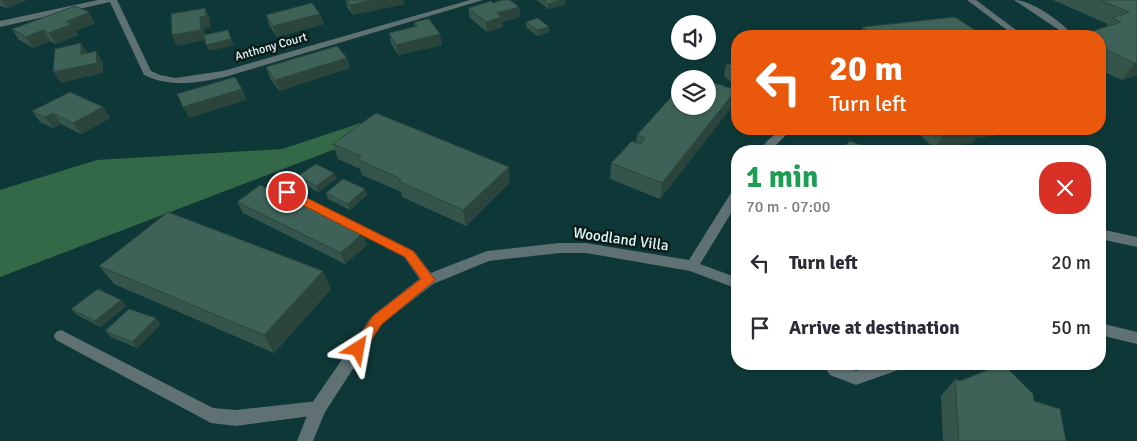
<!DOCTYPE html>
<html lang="en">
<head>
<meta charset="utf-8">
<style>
  body { margin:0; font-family:Signika,sans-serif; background:#f7f7f7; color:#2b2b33; height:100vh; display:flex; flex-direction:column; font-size:19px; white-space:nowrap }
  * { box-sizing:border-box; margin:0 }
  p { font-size:16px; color:#7c7c81 }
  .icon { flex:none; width:28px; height:28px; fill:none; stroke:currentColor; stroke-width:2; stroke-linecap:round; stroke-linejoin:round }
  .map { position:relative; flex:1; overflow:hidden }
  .details { position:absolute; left:731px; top:145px; width:375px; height:225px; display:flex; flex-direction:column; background:#fff; border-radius:20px; box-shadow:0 1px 4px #0004 }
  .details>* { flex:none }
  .top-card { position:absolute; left:731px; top:30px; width:375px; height:105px; border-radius:20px; box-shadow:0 1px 4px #0004; background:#ea580c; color:#fff; overflow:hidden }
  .buttons { position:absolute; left:671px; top:15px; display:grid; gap:10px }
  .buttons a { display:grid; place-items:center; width:45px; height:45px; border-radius:50%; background:#fff; box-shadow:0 1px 4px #0004; font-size:25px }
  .pin { position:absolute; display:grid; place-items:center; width:42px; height:42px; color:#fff; margin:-21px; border:2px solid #fff; border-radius:50%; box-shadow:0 1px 5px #0007 }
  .me { position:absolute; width:55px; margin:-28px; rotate:34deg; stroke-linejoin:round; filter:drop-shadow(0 0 4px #0008) }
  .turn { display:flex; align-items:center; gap:18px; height:105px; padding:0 15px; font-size:22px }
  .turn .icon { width:65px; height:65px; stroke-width:2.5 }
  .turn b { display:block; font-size:35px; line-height:42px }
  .round { display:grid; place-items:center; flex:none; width:52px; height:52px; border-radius:20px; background:#f7f7f7 }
  .overview { display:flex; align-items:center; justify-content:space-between; height:85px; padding:0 15px }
  h1 { font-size:30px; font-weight:700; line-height:38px; color:#1e9e55 }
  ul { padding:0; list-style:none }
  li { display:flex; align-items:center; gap:15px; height:65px; padding:0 15px }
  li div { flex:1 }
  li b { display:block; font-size:19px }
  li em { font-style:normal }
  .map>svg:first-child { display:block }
</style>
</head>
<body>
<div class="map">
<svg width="1137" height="441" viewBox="0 0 1137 441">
  <rect width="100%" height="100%" fill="#0e3837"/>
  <path fill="#336947" d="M382,116L388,129L0,277V190L97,160L282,149Z"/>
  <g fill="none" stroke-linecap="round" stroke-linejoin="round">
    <g fill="#607174" fill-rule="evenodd">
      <path d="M967,0H976L1024,36H1015Z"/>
      <path d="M1014,0C1031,0 1063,22 1073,36H1065L1059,30Z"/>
      <path d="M287,188L414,251L433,276L435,280L433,284L428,285L423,284L404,257L283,195L281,192L283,189Z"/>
      <path d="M1100,323L1137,332V344L1100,335Z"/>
      <path d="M61,330L213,408L236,410L318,401L324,403L326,408L324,413L318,415L236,426L211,423L56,340L54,336L56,332Z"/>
      <path d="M823,364H840L856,371L877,364H904L901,369L856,385L830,375Z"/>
    </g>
    <g fill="#607174" fill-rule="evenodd">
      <path d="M98,0H117L151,71L160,75L175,78L223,71L470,0H483L228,76C200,83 171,88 144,75L110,2L0,27V21Z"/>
      <path d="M781,129H792L770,151H760L766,142Z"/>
      <path d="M738,187V202L700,264L738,278V289L690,271L586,253H559L489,261L433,284L382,324L325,412L313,441H297L312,403L372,316L423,276L487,251L559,243H586L689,260L734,188Z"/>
      <path d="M1100,229L1137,237V247L1100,239Z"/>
    </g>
  </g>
  <g fill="#35544b">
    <path d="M0,0H27L7,8L0,6Z"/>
    <path d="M346,0H403L404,4L353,15L347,7Z"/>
    <path d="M537,0H565V5L548,9Z"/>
    <path d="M1053,0H1137V75L1122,80L1100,70V36L1108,24Z"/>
    <path d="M493,3L519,7L520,17L502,22L503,27L487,32L470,18L468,8Z"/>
    <path d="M320,14L324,24L277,37L269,25L266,15Z"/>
    <path d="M414,22L442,45L398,55L391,43L389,33L415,27Z"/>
    <path d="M526,22L550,32L537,36L526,27Z"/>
    <path d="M95,23L75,31L78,35L56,44L50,41L33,48L19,40L12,29Z"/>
    <path d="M863,27L982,35V36H827L828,34L861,32Z"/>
    <path d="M347,58L350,68L279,91L270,78L266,67Z"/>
    <path d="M738,62V88L724,76L726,65Z"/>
    <path d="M733,105L660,199L610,179L611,163L636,143L637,135Z"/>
    <path d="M103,107L110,118L81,134L61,124L53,128L40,122L32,111Z"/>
    <path d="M914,129H1038L976,138L973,143L935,149Z"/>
    <path d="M333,144L510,182L466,226L402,197L401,192L362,175L360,169L338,159Z"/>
    <path d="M334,173L336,179L318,192L300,182L298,176Z"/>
    <path d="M365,189L367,195L350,210L328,199L326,193Z"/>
    <path d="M237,202L367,245L345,264L243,213Z"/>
    <path d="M99,266L323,271L331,289L274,353L114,284Z"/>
    <path d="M121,300L126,306L101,327L77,315L71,309Z"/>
    <path d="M156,318L161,324L137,348L111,337L105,331Z"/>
    <path d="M955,379L1034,401L1066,441H943L941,396Z"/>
  </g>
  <g fill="#2b453d">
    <path d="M2,0H27L7,8Z"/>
    <path d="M374,0H403L404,4L353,15L350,5Z"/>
    <path d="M563,0H565V5L548,9V4Z"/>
    <path d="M519,7L520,17L502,22L503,27L487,32L486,22L497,13Z"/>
    <path d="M205,8L210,18L211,27L204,28L206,40L177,46L172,35L200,17Z"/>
    <path d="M89,12L95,23L75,31L78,35L56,44L49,33L66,22Z"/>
    <path d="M320,14L324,24L277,37L273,26Z"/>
    <path d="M549,27L550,32L537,36V30Z"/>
    <path d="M43,30L50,41L33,48L26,37Z"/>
    <path d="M228,30L234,45L209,51L206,45Z"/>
    <path d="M440,34L442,45L398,55L396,45Z"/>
    <path d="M81,43L88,54L96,51L103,62V73L61,83L53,72L81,55Z"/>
    <path d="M347,58L350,68L279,91L275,80Z"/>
    <path d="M1137,62V75L1122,80L1135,63Z"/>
    <path d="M242,89L247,100L189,118L183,107Z"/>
    <path d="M736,90L733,105L660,199L662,183Z"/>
    <path d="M103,107L110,118L81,134L73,123Z"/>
    <path d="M53,113L61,124L53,128L45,117Z"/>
    <path d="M973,129H1038L976,138L973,143L935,149L943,134Z"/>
    <path d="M509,167L510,182L466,226L463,210Z"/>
    <path d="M334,173L336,179L318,192L316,186Z"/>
    <path d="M365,189L367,195L350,210L348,204Z"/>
    <path d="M363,233L367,245L345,264L341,253Z"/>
    <path d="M323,271L331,289L274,353L264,335Z"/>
    <path d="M121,300L126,306L101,327L95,321Z"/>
    <path d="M156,318L161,324L137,348L132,342Z"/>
  </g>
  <g fill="#3e6257" stroke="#2b453d">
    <path d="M347,0H374L350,5Z"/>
    <path d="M502,0H510L519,7L497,13L502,17L486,22L468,8L491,1L493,3Z"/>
    <path d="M542,0H563L548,4Z"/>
    <path d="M1100,0H1137V62L1135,63L1100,47V36H1077L1121,22L1112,18L1129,12Z"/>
    <path d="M312,3L320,14L273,26L266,15Z"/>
    <path d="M75,6L89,12L66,22L72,24L49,33L43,30L26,37L12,29Z"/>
    <path d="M205,8L206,16L200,17L201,30L172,35L171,14Z"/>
    <path d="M955,17L982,35L976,36H831L828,34L858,30L863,34L870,33L863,27Z"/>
    <path d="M538,18L549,27L537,30L526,22Z"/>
    <path d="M429,19L440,34L396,45L389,33L417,26L414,22Z"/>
    <path d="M228,30L231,39L206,45L204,35Z"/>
    <path d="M81,43V55L96,51L97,63L53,72L55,49Z"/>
    <path d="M337,46L347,58L275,80L266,67Z"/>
    <path d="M738,62V75L726,65Z"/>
    <path d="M235,77L242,89L183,107L177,94Z"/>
    <path d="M708,81L736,90L662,183L611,163L632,141L640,144L645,138L637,135L673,95L680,97V106H708Z"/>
    <path d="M70,92L103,107L73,123L53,113L45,117L32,111Z"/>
    <path d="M376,113L509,167L463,210L398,181L401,179L357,159L361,156L333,144Z"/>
    <path d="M938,129H978L943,134Z"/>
    <path d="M850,141L875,151H840Z"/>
    <path d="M316,164L334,173L316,186L298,176Z"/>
    <path d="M343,179L365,189L348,204L326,193Z"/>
    <path d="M260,185L363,233L341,253L237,202Z"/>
    <path d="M168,212L323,271L264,335L99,266Z"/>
    <path d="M98,289L121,300L95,321L71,309Z"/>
    <path d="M129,309L156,318L132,342L105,331Z"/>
    <path d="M1003,364L1033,394L1034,401L1060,409L1066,441H959L955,379L960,381Z"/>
  </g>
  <path fill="#ea580c" stroke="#983908" d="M287,188L413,251L435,280L382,324L362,354L358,355L353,354L351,349L373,316L421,279L405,257L283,195L281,192Z"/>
  <g text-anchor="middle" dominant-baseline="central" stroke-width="5" stroke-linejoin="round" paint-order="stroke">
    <g font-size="12" fill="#e4faf8" stroke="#0b1c1b">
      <text transform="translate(271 47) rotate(-16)">Anthony Court</text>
    </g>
    <g font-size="15" fill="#e4faf8" stroke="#0b1c1b">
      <text transform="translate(621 239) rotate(8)">Woodland Villa</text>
    </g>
  </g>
</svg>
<div class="buttons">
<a><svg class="icon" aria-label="sound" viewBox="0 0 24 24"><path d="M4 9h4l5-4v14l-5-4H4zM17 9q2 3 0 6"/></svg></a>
<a><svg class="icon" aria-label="layers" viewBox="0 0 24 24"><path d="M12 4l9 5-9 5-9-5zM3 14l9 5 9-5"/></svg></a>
</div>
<div class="pin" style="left:287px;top:192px;background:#d93025"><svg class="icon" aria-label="arrive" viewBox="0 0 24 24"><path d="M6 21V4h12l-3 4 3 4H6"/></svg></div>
<svg class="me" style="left:358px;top:349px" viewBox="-20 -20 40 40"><path d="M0-17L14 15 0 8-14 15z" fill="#ea580c" stroke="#fff" stroke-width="4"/></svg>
<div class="top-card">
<div class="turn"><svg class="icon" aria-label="left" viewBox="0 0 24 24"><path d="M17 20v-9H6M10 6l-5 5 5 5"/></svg><div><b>20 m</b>Turn left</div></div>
</div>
<section class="details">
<div class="overview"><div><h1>1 min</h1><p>70 m · 07:00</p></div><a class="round" style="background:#d93025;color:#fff"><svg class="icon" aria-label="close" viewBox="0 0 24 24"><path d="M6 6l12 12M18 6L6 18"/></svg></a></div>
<ul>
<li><svg class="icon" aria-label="left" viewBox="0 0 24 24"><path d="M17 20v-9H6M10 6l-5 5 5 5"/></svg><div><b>Turn left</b></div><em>20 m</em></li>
<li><svg class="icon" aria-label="arrive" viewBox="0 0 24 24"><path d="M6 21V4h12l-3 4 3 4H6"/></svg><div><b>Arrive at destination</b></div><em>50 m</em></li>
</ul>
</section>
</div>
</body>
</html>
